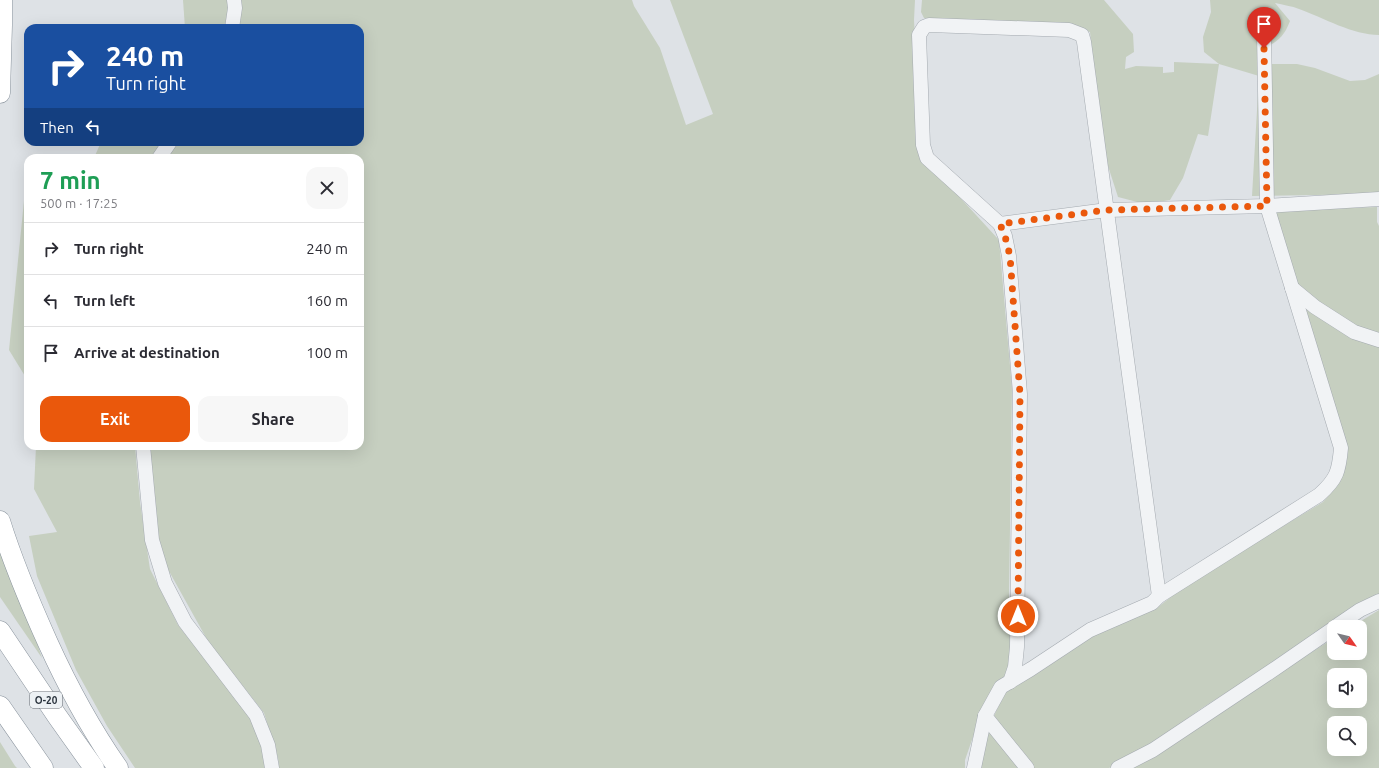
<!DOCTYPE html>
<html lang="en">
<head>
<meta charset="utf-8">
<style>
  body { margin:0; font-family:Ubuntu,sans-serif; background:#f7f7f7; color:#2b2b33; height:100vh; display:flex; flex-direction:column; font-size:15px; white-space:nowrap }
  * { box-sizing:border-box; margin:0 }
  p { font-size:13px; color:#7c7c81 }
  .icon { flex:none; width:22px; height:22px; fill:none; stroke:currentColor; stroke-width:2; stroke-linecap:round; stroke-linejoin:round }
  .map { position:relative; flex:1; overflow:hidden }
  .drawer { position:absolute; left:24px; top:154px; width:340px; height:296px; display:flex; flex-direction:column; background:#fff; border-radius:12px; box-shadow:0 4px 16px #0002 }
  .drawer>* { flex:none }
  .guide { position:absolute; left:24px; top:24px; width:340px; height:122px; border-radius:12px; box-shadow:0 4px 16px #0002; background:#1a4fa0; color:#fff; overflow:hidden }
  .needle { width:26px; rotate:124deg }
  .fabs { position:absolute; left:1327px; top:620px; display:grid; gap:8px }
  .fabs a { display:grid; place-items:center; width:40px; height:40px; border-radius:8px; background:#fff; box-shadow:0 4px 16px #0002; font-size:20px }
  .pin { position:absolute; display:grid; place-items:center; width:34px; height:34px; color:#fff; margin:-41px -17px; border-radius:50% 50% 50% 0; rotate:-45deg; box-shadow:0 0 4px #0007 }
  .pin .icon { rotate:45deg }
  .me { position:absolute; width:44px; margin:-22px; rotate:0deg; stroke-linejoin:round; filter:drop-shadow(0 0 3px #0008) }
  .turn { display:flex; align-items:center; gap:14px; height:84px; padding:0 16px; font-size:18px }
  .turn .icon { width:52px; height:52px; stroke-width:2.5 }
  .turn b { display:block; font-size:28px; line-height:34px }
  .then { display:flex; align-items:center; height:38px; padding:0 16px; background:#0003; gap:8px; font-size:15px }
  .round { display:grid; place-items:center; flex:none; width:42px; height:42px; border-radius:12px; background:#f7f7f7 }
  .headline { display:flex; align-items:center; justify-content:space-between; height:68px; padding:0 16px }
  h1 { font-size:24px; font-weight:600; line-height:30px; color:#1e9e55 }
  .cta { display:flex; gap:8px; margin-top:auto; padding:8px 16px }
  .cta a { flex:1; height:46px; border-radius:12px; background:#ea580c; color:#fff; font-size:16px; font-weight:600; line-height:46px; text-align:center }
  .cta a+a { background:#f7f7f7; color:#2b2b33 }
  ul { padding:0; list-style:none }
  li { display:flex; align-items:center; gap:12px; height:52px; padding:0 16px; border-top:1px solid #e1e1e2 }
  li div { flex:1 }
  li b { display:block; font-size:15px }
  li em { font-style:normal }
  .map>svg:first-child { display:block }
</style>
</head>
<body>
<div class="map">
<svg width="1379" height="768" viewBox="0 0 1379 768">
  <rect width="100%" height="100%" fill="#dee2e6"/>
  <g fill="#c6cfc0" fill-rule="evenodd">
    <path d="M183,0H229L228,28H185Z"/>
    <path d="M239,0H632L634,6L660,48L686,125L713,114L670,0H915L914,20L921,155L999,240L1012,388L1009,597L1012,665L981,714L965,760V768H279L278,758L264,713L209,643L160,555L147,446H360V158H165L176,142H360V28H237Z"/>
    <path d="M922,0H1104L1133,34L1134,52L1126,57L1125,69L1136,66L1163,67V73L1174,72V62L1219,64L1204,52L1203,37L1211,12L1210,0H1379V35C1353,35 1324,18 1299,9C1292,6 1283,5 1275,3L1290,21C1283,39 1277,42 1260,50L1258,64H1297L1315,68L1350,81L1365,80L1379,74V191L1377,194L1252,196L1259,76L1219,64L1208,136L1198,134L1183,178L1170,200L1145,204L1118,197L1108,166L1099,121L1090,32L1060,23L924,18L921,12Z"/>
    <path d="M101,142H166L154,158H94Z"/>
    <path d="M26,181H28V381L9,350Z"/>
    <path d="M1377,207V222L1379,226V335L1355,327L1312,299L1294,280L1263,214L1256,211Z"/>
    <path d="M1301,301L1356,339L1379,347V596L1202,708L1144,749L1109,768H1034L994,716L1006,689L1095,633L1157,608L1186,585L1323,502L1337,486L1343,467Z"/>
    <path d="M36,446H135L140,502L150,569L178,625L247,713L265,745L268,768H135L107,726L76,670L37,576L29,536L57,532L34,489Z"/>
    <path d="M0,550L36,640L42,658L0,597Z"/>
    <path d="M1379,610V768H1130L1334,638V653H1360V627H1351ZM1334,675H1360V701H1334ZM1334,723H1360V749H1334Z"/>
    <path d="M988,728L1019,768H978Z"/>
    <path d="M0,742L15,766L17,768H0Z"/>
  </g>
  <g fill="none" stroke-linecap="round" stroke-linejoin="round">
    <defs>
      <g id="minor">
        <path d="M232,28L235,8L234,0"/>
        <path d="M159,158L170,142"/>
        <path d="M1000,224L1107,210L1267,206L1379,199"/>
        <path d="M1292,288L1315,307L1354,332L1379,340"/>
        <path d="M143,446L152,540L165,583L185,622L256,715L268,745L272,768"/>
        <path d="M1335,627L1360,610L1379,601"/>
        <path d="M1010,682L1015,667L1017,647L1020,394L1009,256L1005,236L1000,224L927,158L923,145L919,35L924,27L929,25L1069,30L1082,35L1084,42L1159,596"/>
        <path d="M985,716L1027,768"/>
        <path d="M974,768L985,716L1001,687L1031,669L1090,630L1152,603L1159,596L1319,495C1337,479 1339,471 1341,448L1267,206L1264,33"/>
        <path d="M1118,768L1153,750L1276,668L1334,628"/>
      </g>
      <g id="highway">
        <path d="M0,93L2,25V0"/>
        <path d="M0,521C13,563 30,603 48,643C68,687 90,728 118,768"/>
        <path d="M0,631L57,716L94,768"/>
        <path d="M0,706L43,768"/>
      </g>
    </defs>
    <use href="#minor" stroke="#a4aab0" stroke-width="15"/>
    <use href="#highway" stroke="#87919b" stroke-width="21"/>
    <use href="#minor" stroke="#f1f3f5" stroke-width="14"/>
    <use href="#highway" stroke="#fff" stroke-width="20"/>
  </g>
  <g fill="none" stroke-linecap="round" stroke-linejoin="round">
    <path stroke="#ea580c" stroke-width="7" stroke-dasharray="0 12.6" d="M1018,616L1020,394L1010,256L1005,236L1000,224L1107,210L1267,206L1264,48"/>
  </g>
  <g text-anchor="middle" dominant-baseline="central" stroke-width="3.5" stroke-linejoin="round" paint-order="stroke">
    <rect fill="#edf1f4" stroke="#646b73" stroke-width="1" x="30" y="692" width="32" height="16" rx="3"/>
    <g font-size="10" font-weight="bold" fill="#29323c">
      <text x="46" y="700">O-20</text>
    </g>
  </g>
</svg>
<div class="fabs">
<a><svg class="needle" viewBox="-14 -14 28 28"><path d="M0-13l5 13h-10z" fill="#e53935"/><path d="M0 13l5-13h-10z" fill="#7c7c81"/></svg></a>
<a><svg class="icon" aria-label="sound" viewBox="0 0 24 24"><path d="M4 9h4l5-4v14l-5-4H4zM17 9q2 3 0 6"/></svg></a>
<a><svg class="icon" aria-label="search" viewBox="0 0 24 24"><circle cx="10" cy="10" r="6"/><path d="M15 15l6 6"/></svg></a>
</div>
<div class="pin" style="left:1264px;top:48px;background:#d93025"><svg class="icon" aria-label="arrive" viewBox="0 0 24 24"><path d="M6 21V4h12l-3 4 3 4H6"/></svg></div>
<svg class="me" style="left:1018px;top:616px" viewBox="-20 -20 40 40"><circle r="17" fill="#ea580c" stroke="#fff" stroke-width="3"/><path d="M0-11L8 9 0 5-8 9z" fill="#fff"/></svg>
<div class="guide">
<div class="turn"><svg class="icon" aria-label="right" viewBox="0 0 24 24"><path d="M7 20v-9h11M14 6l5 5-5 5"/></svg><div><b>240 m</b>Turn right</div></div>
<div class="then">Then<svg class="icon" aria-label="left" viewBox="0 0 24 24"><path d="M17 20v-9H6M10 6l-5 5 5 5"/></svg></div>
</div>
<section class="drawer">
<div class="headline"><div><h1>7 min</h1><p>500 m · 17:25</p></div><a class="round"><svg class="icon" aria-label="close" viewBox="0 0 24 24"><path d="M6 6l12 12M18 6L6 18"/></svg></a></div>
<ul>
<li><svg class="icon" aria-label="right" viewBox="0 0 24 24"><path d="M7 20v-9h11M14 6l5 5-5 5"/></svg><div><b>Turn right</b></div><em>240 m</em></li>
<li><svg class="icon" aria-label="left" viewBox="0 0 24 24"><path d="M17 20v-9H6M10 6l-5 5 5 5"/></svg><div><b>Turn left</b></div><em>160 m</em></li>
<li><svg class="icon" aria-label="arrive" viewBox="0 0 24 24"><path d="M6 21V4h12l-3 4 3 4H6"/></svg><div><b>Arrive at destination</b></div><em>100 m</em></li>
</ul>
<div class="cta"><a>Exit</a><a>Share</a></div>
</section>
</div>
</body>
</html>
